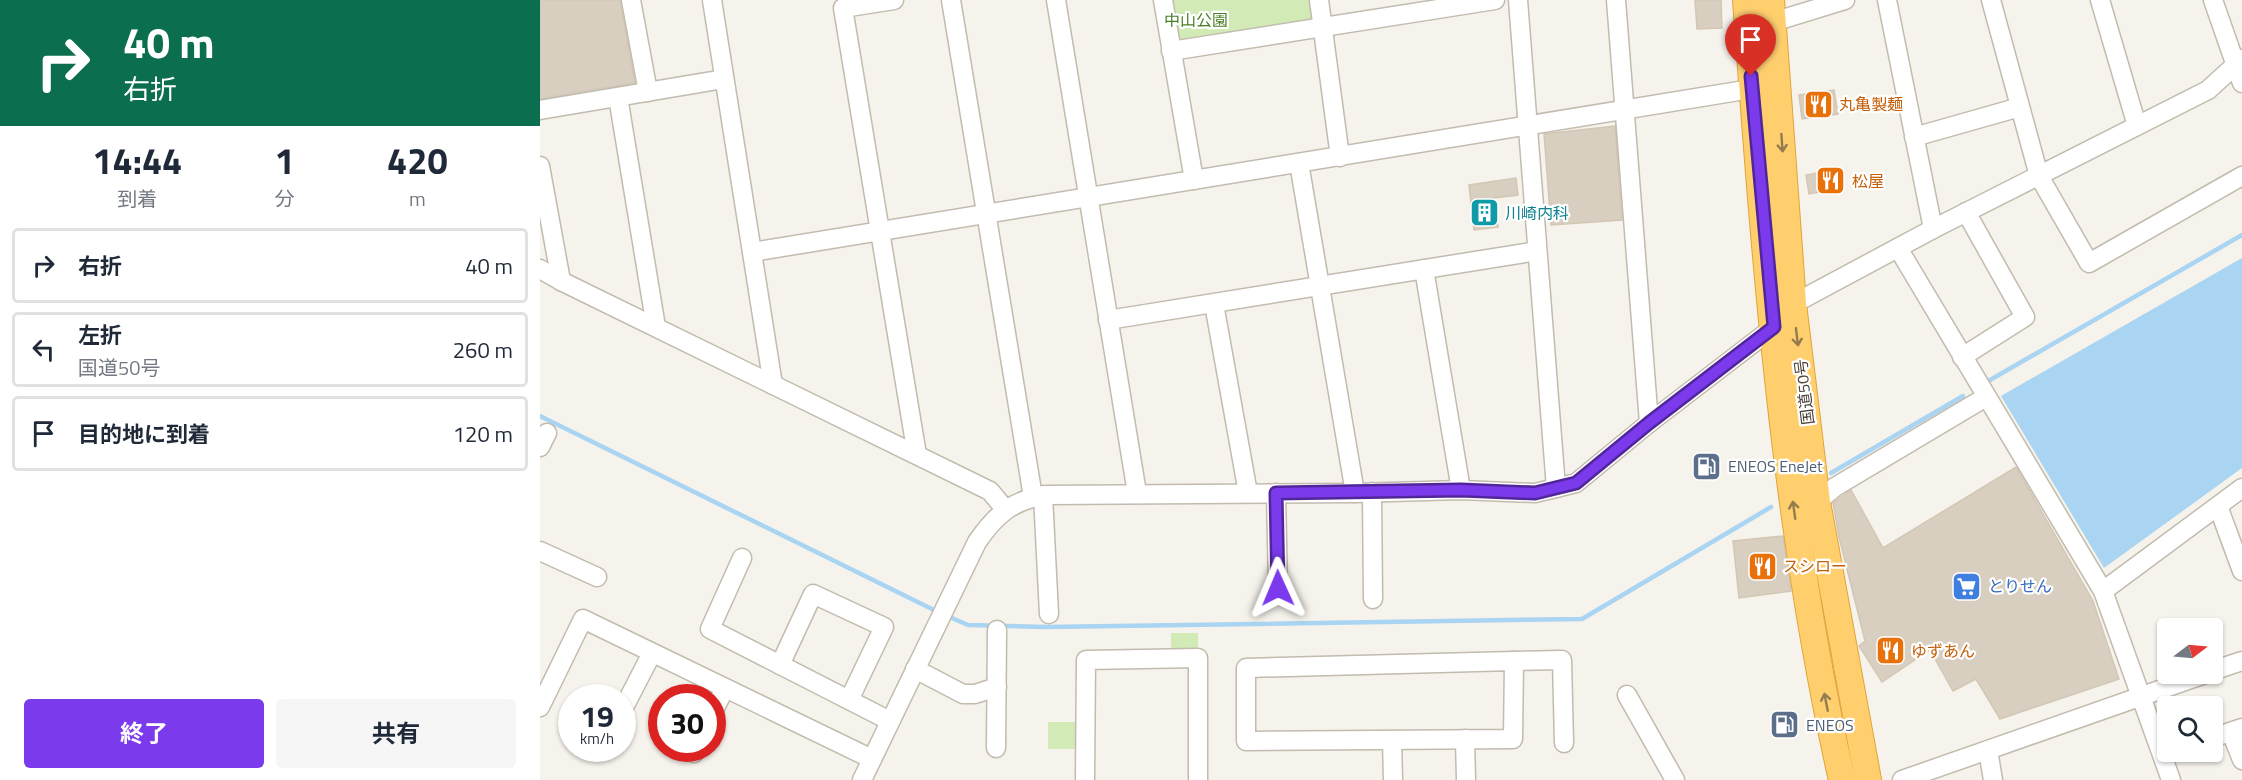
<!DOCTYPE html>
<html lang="ja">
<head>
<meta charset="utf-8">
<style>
  body { margin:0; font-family:"Titillium Web","Noto Sans JP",sans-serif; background:#f6f6f7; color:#1f2937; height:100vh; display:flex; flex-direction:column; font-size:22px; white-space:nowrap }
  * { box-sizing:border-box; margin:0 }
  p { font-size:20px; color:#747a83 }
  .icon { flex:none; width:33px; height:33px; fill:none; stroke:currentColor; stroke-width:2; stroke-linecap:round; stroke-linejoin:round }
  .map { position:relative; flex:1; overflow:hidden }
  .panel { display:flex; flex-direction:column; background:#fff; width:540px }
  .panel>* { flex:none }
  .top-card { background:#0b6e4f; color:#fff; overflow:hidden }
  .needle { width:39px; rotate:74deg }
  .tools { position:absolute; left:1617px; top:618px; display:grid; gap:12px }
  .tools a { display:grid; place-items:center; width:66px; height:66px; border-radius:6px; background:#fff; box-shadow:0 2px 4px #0004; font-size:30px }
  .speed { position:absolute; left:18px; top:684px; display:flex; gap:12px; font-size:30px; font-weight:700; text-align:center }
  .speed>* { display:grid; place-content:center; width:78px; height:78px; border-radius:50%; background:#fff; box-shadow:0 2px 4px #0004; line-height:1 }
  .speed small { font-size:15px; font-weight:400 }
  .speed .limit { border:9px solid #d22; background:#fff; color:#111 }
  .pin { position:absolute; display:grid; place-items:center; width:51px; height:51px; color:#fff; margin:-62px -26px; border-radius:50% 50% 50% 0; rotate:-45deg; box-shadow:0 0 6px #0007 }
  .pin .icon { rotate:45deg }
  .me { position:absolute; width:66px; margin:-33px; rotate:359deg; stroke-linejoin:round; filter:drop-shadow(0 0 4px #0008) }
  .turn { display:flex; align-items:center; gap:21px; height:126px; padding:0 24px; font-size:27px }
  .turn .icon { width:78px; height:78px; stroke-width:2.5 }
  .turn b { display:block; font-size:42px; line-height:51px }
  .eta { display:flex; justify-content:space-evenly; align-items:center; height:102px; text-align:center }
  .eta b { font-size:36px; font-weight:700; line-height:42px }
  .primary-button { display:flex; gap:12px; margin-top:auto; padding:12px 24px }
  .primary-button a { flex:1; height:69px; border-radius:6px; background:#7c3aed; color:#fff; font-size:24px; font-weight:700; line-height:69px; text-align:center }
  .primary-button a+a { background:#f6f6f7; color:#1f2937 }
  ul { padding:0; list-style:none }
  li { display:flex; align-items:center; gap:18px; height:75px; margin:0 12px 9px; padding:0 12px; border:3px solid #e0e1e3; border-radius:6px }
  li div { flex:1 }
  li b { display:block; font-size:22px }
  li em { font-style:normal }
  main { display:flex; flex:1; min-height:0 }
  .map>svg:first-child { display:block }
</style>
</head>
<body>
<main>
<section class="panel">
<div class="top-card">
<div class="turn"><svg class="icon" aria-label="right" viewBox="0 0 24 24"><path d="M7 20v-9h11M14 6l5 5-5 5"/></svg><div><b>40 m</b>右折</div></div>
</div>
<div class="eta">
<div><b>14:44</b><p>到着</p></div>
<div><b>1</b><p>分</p></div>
<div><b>420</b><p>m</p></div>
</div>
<ul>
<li><svg class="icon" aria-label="right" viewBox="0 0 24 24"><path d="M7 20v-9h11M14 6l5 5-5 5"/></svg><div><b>右折</b></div><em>40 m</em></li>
<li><svg class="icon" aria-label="left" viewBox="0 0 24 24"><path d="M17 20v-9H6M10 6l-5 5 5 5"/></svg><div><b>左折</b><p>国道50号</p></div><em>260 m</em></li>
<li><svg class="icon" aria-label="arrive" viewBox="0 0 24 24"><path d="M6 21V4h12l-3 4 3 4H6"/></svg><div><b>目的地に到着</b></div><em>120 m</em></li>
</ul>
<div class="primary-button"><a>終了</a><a>共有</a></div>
</section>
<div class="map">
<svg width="1702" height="780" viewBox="0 0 1702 780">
  <rect width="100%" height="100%" fill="#f6f3ec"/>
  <g fill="#d2eab5">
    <path d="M632,0H774L776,16L770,23L639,44Z"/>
    <rect x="631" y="633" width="27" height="20"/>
    <rect x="508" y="722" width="33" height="27"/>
  </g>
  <path fill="#a9d4f2" d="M1702,258V468L1564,568L1461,396Z"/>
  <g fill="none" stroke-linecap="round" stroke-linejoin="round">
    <g stroke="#a9d4f2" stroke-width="4.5">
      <path d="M1450,380L1702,235"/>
      <path d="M0,416L398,612"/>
      <path d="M1291,473L1423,396"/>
      <path d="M405,615L428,625L506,627L1042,619L1231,507"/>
    </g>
  </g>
  <g fill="#d8cfc1" stroke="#d3c7b4" stroke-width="1.5">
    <path d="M0,0H80L95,83L0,99Z"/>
    <path d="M1155,0H1181L1182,28L1157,29Z"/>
    <path d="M1294,90L1298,114L1262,119L1259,95Z"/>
    <path d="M1075,126L1082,220L1011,225L1004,134Z"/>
    <path d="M1299,169L1303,188L1269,194L1266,175Z"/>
    <path d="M976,178L978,195L954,198L958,227L934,230L929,185Z"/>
    <path d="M1476,467L1553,601L1579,679L1460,719L1436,679L1413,691L1390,650L1342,682L1319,646L1325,641L1299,537L1293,503L1311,490L1343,548Z"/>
    <path d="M1243,536L1251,591L1199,598L1193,541Z"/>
  </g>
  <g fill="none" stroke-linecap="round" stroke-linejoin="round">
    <defs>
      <g id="minor">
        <path d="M91,0L108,92"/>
        <path d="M172,0L233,385"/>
        <path d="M354,0L303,8L377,455"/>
        <path d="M411,0L493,497"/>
        <path d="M516,0L597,493"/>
        <path d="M623,0L654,180"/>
        <path d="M779,0L800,157"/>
        <path d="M978,0L1016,488"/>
        <path d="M1076,0L1109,423"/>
        <path d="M1347,0L1393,229"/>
        <path d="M1451,0L1499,176L1549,263L1702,176"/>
        <path d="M1560,0L1597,126"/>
        <path d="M1673,0L1702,83"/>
        <path d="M1233,22L1305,0"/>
        <path d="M631,51L955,0"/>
        <path d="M78,97L116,327"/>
        <path d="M0,110L184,79"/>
        <path d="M1374,137L1480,107"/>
        <path d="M759,163L815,493"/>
        <path d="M0,166L21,281"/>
        <path d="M1358,248L1563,591L1631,780"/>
        <path d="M212,252L1223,87"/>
        <path d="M0,269L21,281L450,491L465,509"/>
        <path d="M884,269L921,490"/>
        <path d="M674,304L708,493"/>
        <path d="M1253,304L1393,229L1668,90L1702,59"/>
        <path d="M568,320L997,251"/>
        <path d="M1422,357L1485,317L1426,212"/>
        <path d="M0,447L7,433"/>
        <path d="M832,492L833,599"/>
        <path d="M736,493L738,588"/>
        <path d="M503,495L509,614"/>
        <path d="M1277,502L1295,487L1446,397"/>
        <path d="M1678,506L1702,571"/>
        <path d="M0,551L57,577"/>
        <path d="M202,558L170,629L350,721"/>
        <path d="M1563,591L1702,488"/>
        <path d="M974,661L973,739L706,741V668Z"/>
        <path d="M974,661L1022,660L1024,743"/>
        <path d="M240,665L273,594L344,627L309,700"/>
        <path d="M375,669L423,694H435L457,687"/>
        <path d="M1672,671L1702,661"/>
        <path d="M1087,695L1135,780"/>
        <path d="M0,707L43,619L332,759"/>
        <path d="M82,711L112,653"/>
        <path d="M172,714L185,688"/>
        <path d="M1691,732L1702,760"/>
        <path d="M1672,738L1702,728"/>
        <path d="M925,739L926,780"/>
        <path d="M852,740L853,780"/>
        <path d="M456,748L457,630"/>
        <path d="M1448,750L1453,780"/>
        <path d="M154,753L156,748"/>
        <path d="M322,780L437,542C456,514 474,499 508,495L815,493L921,490L995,493L1016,488L1036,483L1109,423L1234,327"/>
        <path d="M545,780L546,660L658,658V780"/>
        <path d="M1362,780L1665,674"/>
      </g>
      <g id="highway">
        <path d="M1206,0C1225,261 1244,524 1302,780"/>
        <path d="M1231,0L1253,304L1277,502L1328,780"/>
      </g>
    </defs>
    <use href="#minor" stroke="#c2bbae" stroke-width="21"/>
    <use href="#highway" stroke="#e0a43c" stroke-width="28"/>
    <use href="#minor" stroke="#fff" stroke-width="18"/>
    <use href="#highway" stroke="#ffcf6e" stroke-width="26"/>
  </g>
  <defs><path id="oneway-shaft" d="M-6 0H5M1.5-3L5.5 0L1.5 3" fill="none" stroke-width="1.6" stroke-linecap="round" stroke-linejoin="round" transform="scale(1.5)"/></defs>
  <g stroke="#937c4e">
    <use href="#oneway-shaft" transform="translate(1242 143) rotate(86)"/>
    <use href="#oneway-shaft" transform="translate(1257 337) rotate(83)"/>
    <use href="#oneway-shaft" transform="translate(1254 510) rotate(-98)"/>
    <use href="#oneway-shaft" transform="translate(1286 702) rotate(-101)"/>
  </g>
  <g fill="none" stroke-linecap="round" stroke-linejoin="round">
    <defs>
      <path id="route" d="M738,588L736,493L921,490L995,493L1036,483L1109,423L1234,327L1211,76"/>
    </defs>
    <use href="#route" stroke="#51269a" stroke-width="15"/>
    <use href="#route" stroke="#7c3aed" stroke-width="10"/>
  </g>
  <defs>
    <symbol id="restaurant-square" viewBox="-11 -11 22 22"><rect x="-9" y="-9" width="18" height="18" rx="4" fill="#e8710a" stroke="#fff"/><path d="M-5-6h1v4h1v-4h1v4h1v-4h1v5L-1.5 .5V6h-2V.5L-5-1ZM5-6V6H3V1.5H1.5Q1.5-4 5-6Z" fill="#fff"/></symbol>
    <symbol id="building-square" viewBox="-11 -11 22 22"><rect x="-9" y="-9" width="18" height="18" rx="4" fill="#0f9aa8" stroke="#fff"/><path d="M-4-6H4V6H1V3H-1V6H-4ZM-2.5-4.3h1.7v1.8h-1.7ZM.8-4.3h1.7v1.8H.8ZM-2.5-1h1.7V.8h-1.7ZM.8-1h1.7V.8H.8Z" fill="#fff"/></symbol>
    <symbol id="fuel-square" viewBox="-11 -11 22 22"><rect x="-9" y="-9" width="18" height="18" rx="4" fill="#5c6f8a" stroke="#fff"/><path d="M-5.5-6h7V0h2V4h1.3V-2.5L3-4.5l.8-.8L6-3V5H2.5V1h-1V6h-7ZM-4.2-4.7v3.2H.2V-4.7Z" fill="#fff"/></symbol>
    <symbol id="supermarket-square" viewBox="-11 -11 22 22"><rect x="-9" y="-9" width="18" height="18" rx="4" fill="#3f7fe0" stroke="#fff"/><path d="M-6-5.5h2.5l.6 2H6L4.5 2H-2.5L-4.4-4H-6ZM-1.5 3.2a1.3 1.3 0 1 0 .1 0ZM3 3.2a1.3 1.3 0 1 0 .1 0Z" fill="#fff"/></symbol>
  </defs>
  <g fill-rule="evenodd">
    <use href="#restaurant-square" x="1262" y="88" width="33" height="33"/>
    <use href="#restaurant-square" x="1274" y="164" width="33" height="33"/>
    <use href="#building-square" x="928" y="196" width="33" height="33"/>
    <use href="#fuel-square" x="1150" y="450" width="33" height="33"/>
    <use href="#restaurant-square" x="1206" y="550" width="33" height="33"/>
    <use href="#supermarket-square" x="1410" y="570" width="33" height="33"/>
    <use href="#restaurant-square" x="1334" y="634" width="33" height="33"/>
    <use href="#fuel-square" x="1228" y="708" width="33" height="33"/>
  </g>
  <g text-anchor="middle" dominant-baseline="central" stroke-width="4.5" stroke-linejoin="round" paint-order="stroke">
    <g font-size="16" fill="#4a7f2a" stroke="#fff">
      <text x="656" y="20">中山公園</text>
    </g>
    <g font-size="16" fill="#c56008" stroke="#fff" text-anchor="start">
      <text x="1299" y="104">丸亀製麺</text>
      <text x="1312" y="181">松屋</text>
      <text x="1243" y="566">スシロー</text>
      <text x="1371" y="651">ゆずあん</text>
    </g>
    <g font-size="16" fill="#0d838f" stroke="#fff" text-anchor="start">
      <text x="965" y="213">川崎内科</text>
    </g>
    <g font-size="16" fill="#4b4439" stroke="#fff">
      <text transform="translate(1264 392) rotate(-97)">国道50号</text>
    </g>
    <g font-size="16" fill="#4e5e75" stroke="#fff" text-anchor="start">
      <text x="1188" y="466">ENEOS EneJet</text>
      <text x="1266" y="725">ENEOS</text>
    </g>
    <g font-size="16" fill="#366cbe" stroke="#fff" text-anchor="start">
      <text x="1448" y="586">とりせん</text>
    </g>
  </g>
</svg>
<div class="tools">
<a><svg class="needle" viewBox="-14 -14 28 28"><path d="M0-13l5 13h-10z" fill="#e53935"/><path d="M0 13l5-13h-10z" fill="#747a83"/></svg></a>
<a><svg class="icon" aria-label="search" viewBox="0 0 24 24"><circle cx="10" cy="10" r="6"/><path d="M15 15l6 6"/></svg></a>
</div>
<div class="speed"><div>19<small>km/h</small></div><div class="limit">30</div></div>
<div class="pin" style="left:1211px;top:76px;background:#d93025"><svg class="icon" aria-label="arrive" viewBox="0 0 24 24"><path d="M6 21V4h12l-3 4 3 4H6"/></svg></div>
<svg class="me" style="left:738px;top:588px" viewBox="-20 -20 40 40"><path d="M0-17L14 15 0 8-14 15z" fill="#7c3aed" stroke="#fff" stroke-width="4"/></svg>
</div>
</main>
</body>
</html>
